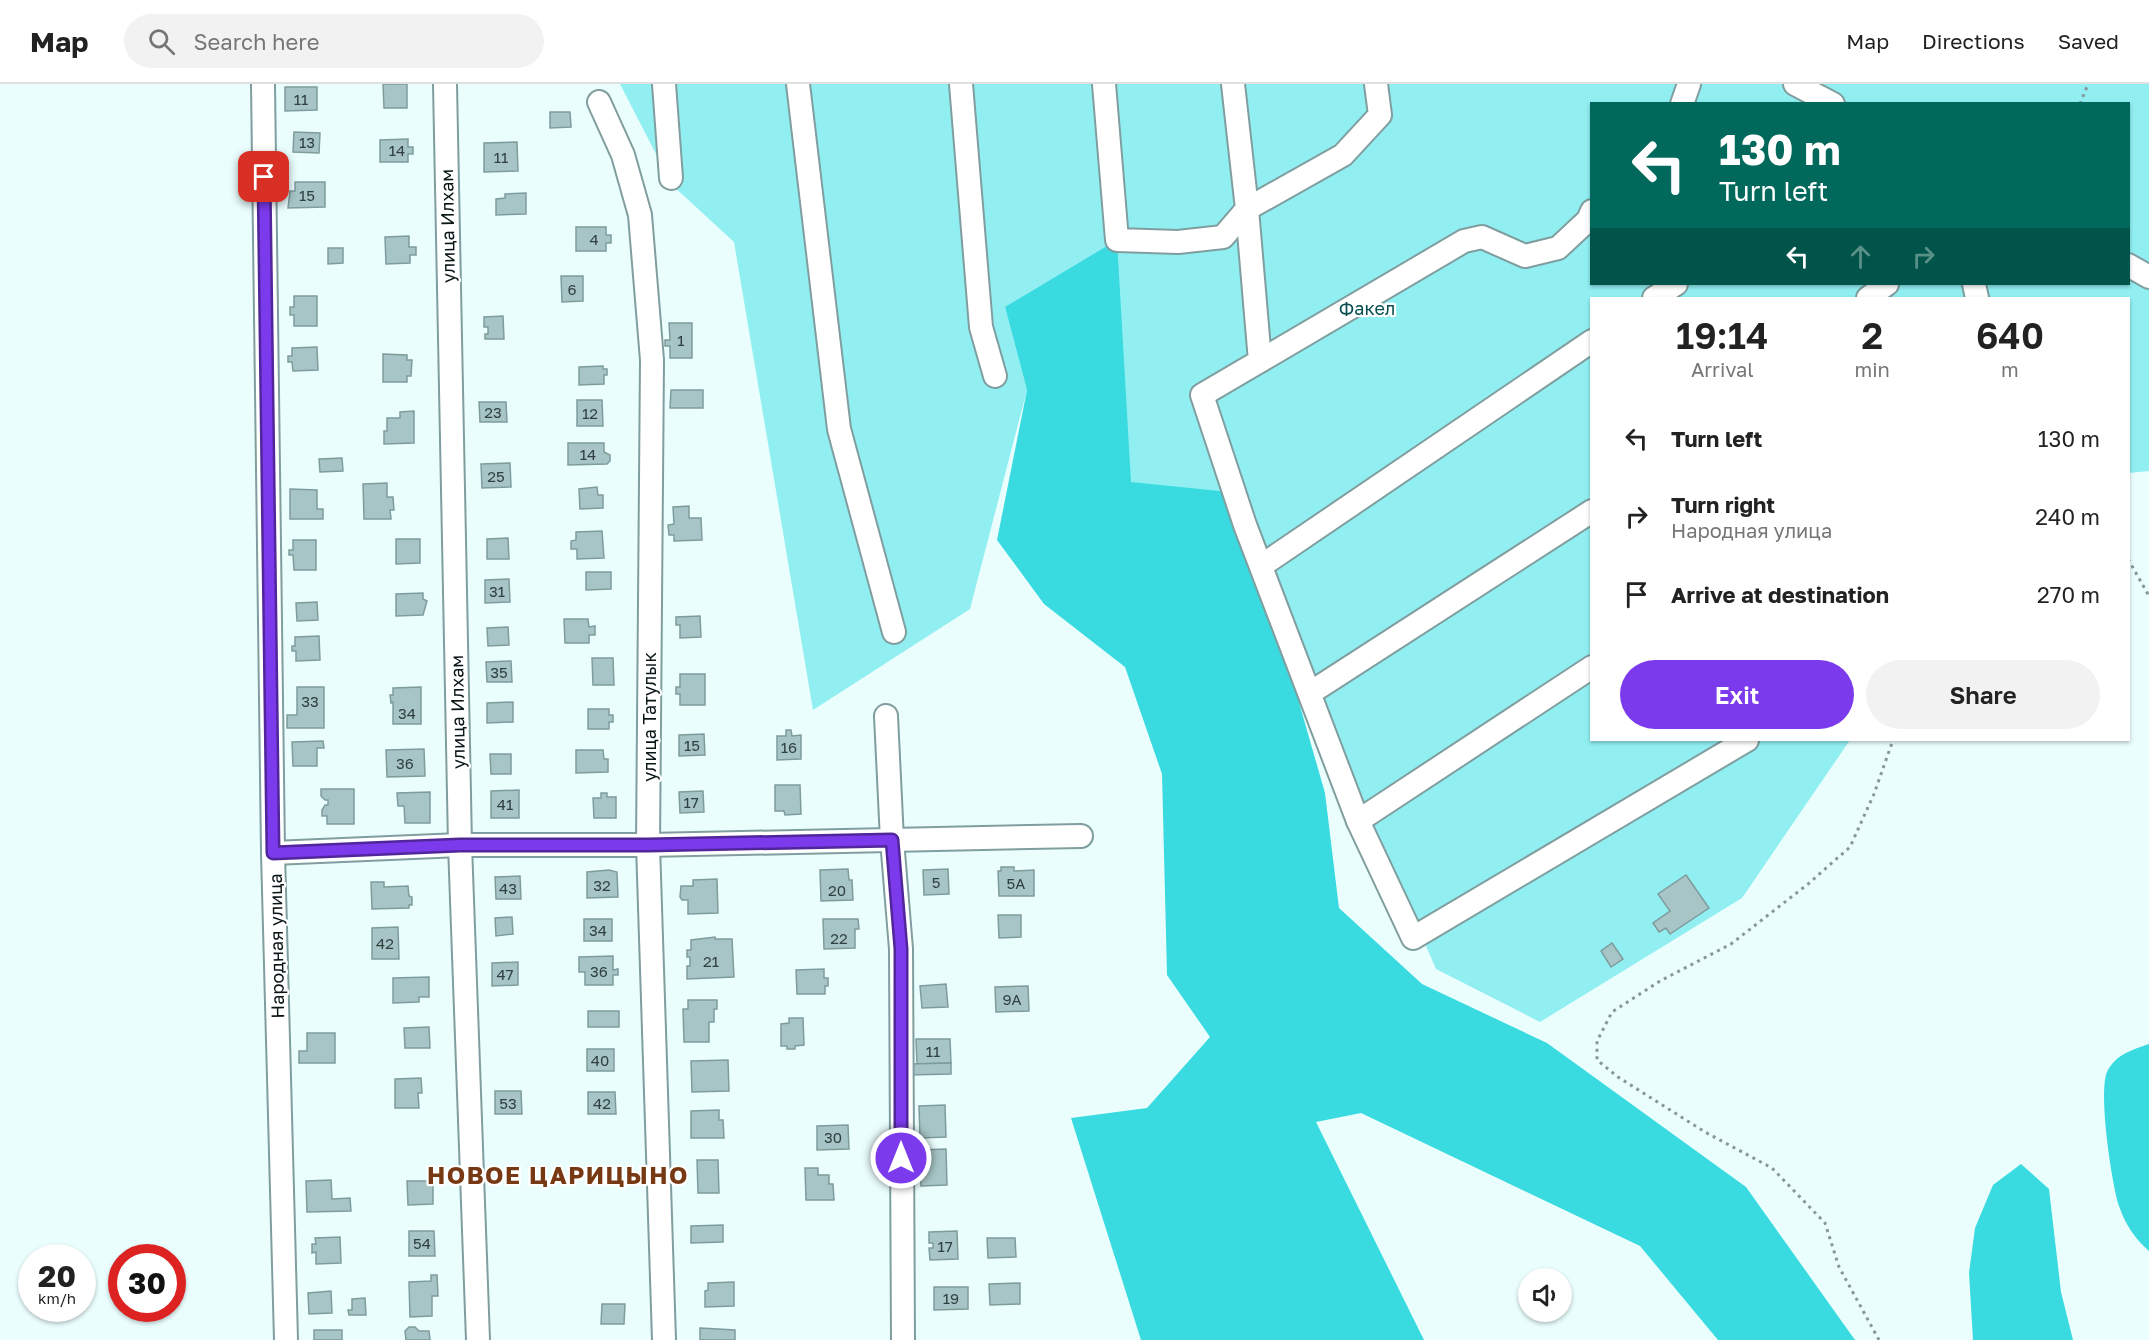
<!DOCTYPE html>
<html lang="en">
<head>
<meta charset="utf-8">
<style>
  body { margin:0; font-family:"Golos Text",sans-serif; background:#f2f2f2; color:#222; height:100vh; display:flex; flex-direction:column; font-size:22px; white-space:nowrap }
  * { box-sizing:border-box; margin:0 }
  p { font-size:20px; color:#767676 }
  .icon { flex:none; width:33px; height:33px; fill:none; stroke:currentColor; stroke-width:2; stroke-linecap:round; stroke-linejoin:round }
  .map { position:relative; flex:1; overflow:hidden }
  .panel { position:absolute; left:1590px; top:213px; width:540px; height:444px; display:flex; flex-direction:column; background:#fff; border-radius:0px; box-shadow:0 2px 4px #0004 }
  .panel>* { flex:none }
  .banner { position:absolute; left:1590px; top:18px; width:540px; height:183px; border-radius:0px; box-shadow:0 2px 4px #0004; background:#00695c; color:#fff; overflow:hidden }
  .buttons { position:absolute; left:1518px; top:1184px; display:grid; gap:12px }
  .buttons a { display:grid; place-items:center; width:54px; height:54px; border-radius:50%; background:#fff; box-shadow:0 2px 4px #0004; font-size:30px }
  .speed { position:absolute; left:18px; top:1160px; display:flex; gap:12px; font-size:30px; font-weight:700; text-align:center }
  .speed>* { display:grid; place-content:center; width:78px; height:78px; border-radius:50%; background:#fff; box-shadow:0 2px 4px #0004; line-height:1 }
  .speed small { font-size:15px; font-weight:400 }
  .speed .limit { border:9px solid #d22; background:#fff; color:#111 }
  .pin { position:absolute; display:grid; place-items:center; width:51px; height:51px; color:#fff; margin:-26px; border-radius:12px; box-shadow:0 3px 9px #0006 }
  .me { position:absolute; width:66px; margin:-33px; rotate:0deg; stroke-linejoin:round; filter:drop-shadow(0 0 4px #0008) }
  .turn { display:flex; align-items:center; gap:21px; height:126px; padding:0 30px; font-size:27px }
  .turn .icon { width:78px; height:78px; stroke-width:2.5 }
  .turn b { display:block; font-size:42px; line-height:51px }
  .lanes { display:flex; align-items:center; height:57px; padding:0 30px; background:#0003; justify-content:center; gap:30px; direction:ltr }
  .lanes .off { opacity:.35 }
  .eta { display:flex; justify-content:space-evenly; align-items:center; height:102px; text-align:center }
  .eta b { font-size:36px; font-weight:600; line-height:42px }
  .cta { display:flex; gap:12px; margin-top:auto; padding:12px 30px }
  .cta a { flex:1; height:69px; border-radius:36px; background:#7c3aed; color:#fff; font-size:24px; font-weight:600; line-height:69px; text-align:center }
  .cta a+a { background:#f2f2f2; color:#222 }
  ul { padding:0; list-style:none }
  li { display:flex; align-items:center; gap:18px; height:78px; padding:0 30px }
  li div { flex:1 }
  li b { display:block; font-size:22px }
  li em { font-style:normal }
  header { display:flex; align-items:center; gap:36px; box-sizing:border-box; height:84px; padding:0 30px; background:#fff; border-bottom:2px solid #e0e0e0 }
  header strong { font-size:28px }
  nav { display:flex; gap:33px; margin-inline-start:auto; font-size:21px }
  .search { width:420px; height:54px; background:#f2f2f2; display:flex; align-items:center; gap:15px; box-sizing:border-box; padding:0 21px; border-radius:33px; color:#767676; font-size:22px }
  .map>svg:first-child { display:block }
</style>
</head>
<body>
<header>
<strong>Map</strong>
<div class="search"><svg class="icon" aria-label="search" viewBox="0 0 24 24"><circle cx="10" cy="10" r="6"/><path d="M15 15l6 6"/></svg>Search here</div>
<nav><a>Map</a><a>Directions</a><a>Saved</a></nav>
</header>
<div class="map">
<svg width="2149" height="1256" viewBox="0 0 2149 1256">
  <rect width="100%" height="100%" fill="#ebfefe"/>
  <path fill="#91eff2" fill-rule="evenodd" d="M620,0H2149V387L2129,389L2128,214H1592V656H1850L1742,814L1540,938L1436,885L1261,482L1119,397L1005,223L1027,306L970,525L813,626L734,158L672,101ZM1592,20H2128V200H1592Z"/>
  <g fill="#39dbe0">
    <path d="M1117,156L1131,398L1239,409L1325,709L1339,824L1422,900L1547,959L1746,1103L1855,1256H1718L1640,1162L1361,1029L1316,1038L1424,1256H1141L1071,1034L1147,1024L1210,953L1167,891L1162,690L1125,583L1044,520L997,456L1027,306L1005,223Z"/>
    <path d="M2149,960V1167C2135,1155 2125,1140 2119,1122C2112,1101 2097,1003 2108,986C2117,970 2132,966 2149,960Z"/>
    <path d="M2021,1080L2049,1105L2061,1208L2073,1256H1973L1969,1189L1975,1144L1993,1101Z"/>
  </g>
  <g fill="#a7c5c6" stroke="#7f9c9d" stroke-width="1.5">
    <path d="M383,0H407V24H384Z"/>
    <path d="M285,3H317V26L285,27Z"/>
    <path d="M550,28H570L571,43L550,44Z"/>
    <path d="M294,48L320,49L319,69L293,68Z"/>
    <path d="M408,55V63H413V70H408V78H380V56Z"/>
    <path d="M517,58L518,87L484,88V59Z"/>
    <path d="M295,98H325V123L288,124L290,107H295Z"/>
    <path d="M526,109V130L496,131V115L505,114V110Z"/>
    <path d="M576,143H606V151H611V159H606V167H576Z"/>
    <path d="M409,152V163H416V171H410V179L386,180L385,153Z"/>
    <path d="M328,164H343V179L328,180Z"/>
    <path d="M561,192H583V217L562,218Z"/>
    <path d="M294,212H317V242H294V231H290V223H294Z"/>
    <path d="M503,232L504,255H485V250H488V243H484V233Z"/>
    <path d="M669,239H692V274H670V262H665V256H670Z"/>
    <path d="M317,263L318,286L293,287L292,278H288V272H292V264Z"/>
    <path d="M383,270L407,271V276H412L411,292H407V298H383Z"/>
    <path d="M603,282V285H607V291H604V300L579,301V283Z"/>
    <path d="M671,306H703V324H670Z"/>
    <path d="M577,316H602L603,342H577Z"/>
    <path d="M479,318H506L507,338H480Z"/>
    <path d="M414,327V359L384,360V347H387V334H400V328Z"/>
    <path d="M568,359H604V368L610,371V377L607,380L568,381Z"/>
    <path d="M342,374L343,387L320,388L319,375Z"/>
    <path d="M510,379L511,403L482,404L481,380Z"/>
    <path d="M387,399V413H393L394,426H390L391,435H364L363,400Z"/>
    <path d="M597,403L598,411H603V424L580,425L579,405Z"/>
    <path d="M290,405L317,406V425H323V435H290Z"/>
    <path d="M689,422V434H701L702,456L674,457V451H669L668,441L674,440L673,423Z"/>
    <path d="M602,447L604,474L577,475V465H571V457L576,456V448Z"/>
    <path d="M508,454L509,475H487V455Z"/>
    <path d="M396,455H420V479L396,480Z"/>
    <path d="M293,456H316V486H294L293,471H289V466H293Z"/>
    <path d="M586,488H611V505L586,506Z"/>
    <path d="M509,495L510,518L485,519V496Z"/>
    <path d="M423,509V515L427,517L423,531L396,532V510Z"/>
    <path d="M317,518L318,536L297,537L296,519Z"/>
    <path d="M700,532L701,553L680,554V541H676V533Z"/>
    <path d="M564,535H588L589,543L595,542V551H589V559H565Z"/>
    <path d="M508,543L509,561L488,562L487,544Z"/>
    <path d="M319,552L320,576L296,577V567H292V562H295V553Z"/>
    <path d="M592,574H613L614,601H593Z"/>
    <path d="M511,577L512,598H487L486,578Z"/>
    <path d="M680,590H705V621H680V610H676V603H680Z"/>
    <path d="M297,603H324V644H287V631H297Z"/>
    <path d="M421,603V640H393V618L391,619L390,611H393V604Z"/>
    <path d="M513,618V638L487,639V619Z"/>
    <path d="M588,625H609V631H613V638H609V645H588Z"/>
    <path d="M786,646H791L792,652L801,651V675L777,676V652H786Z"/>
    <path d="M704,650L705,671L679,672V651Z"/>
    <path d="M323,657L324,664H317V682H293L292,658Z"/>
    <path d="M424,665L425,692L387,693L386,666Z"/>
    <path d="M576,666H603L604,675H608V688L576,689Z"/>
    <path d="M490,670H511V690H491Z"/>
    <path d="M775,701H800L801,730L785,731L784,727H775Z"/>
    <path d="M321,705H354V740H327V732H322V726L325,721H328V716H325L321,712Z"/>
    <path d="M519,706V734H491V707Z"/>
    <path d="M703,707L704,728L680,729L679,708Z"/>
    <path d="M430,708V739H405L404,722H398L397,709Z"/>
    <path d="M601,709H607V713H616V734H594L593,714H601Z"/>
    <path d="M1001,783H1014V787L1034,786V812H999L998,787H1001Z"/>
    <path d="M848,785L849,796H852L853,816L821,817L820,786Z"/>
    <path d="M948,785L949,810L924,811L923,786Z"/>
    <path d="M609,786L617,788L618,813L587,814V788Z"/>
    <path d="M1686,791L1709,824L1670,850L1666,844L1659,848L1653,839L1670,827L1658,810Z"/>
    <path d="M520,792L521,815H496L495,793Z"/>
    <path d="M717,795L718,829L688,830V816H682L680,813L681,802H693V796Z"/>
    <path d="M371,798H384V803L408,802L409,812L412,813V821H409V824L372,825Z"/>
    <path d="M998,831H1021V853L999,854Z"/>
    <path d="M512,833L513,850L496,852L495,834Z"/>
    <rect x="584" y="835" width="28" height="22"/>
    <path d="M823,835H858L859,845H855V864L824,865Z"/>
    <path d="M398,843L399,875H372V844Z"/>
    <path d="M715,853V855H732L734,893L687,895V882H690V873H687V866H691V856Z"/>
    <path d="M1612,859L1623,875L1611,883L1601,867Z"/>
    <path d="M613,872V886L618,885V891H613V901H585V888H579V873Z"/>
    <path d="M518,878V901L492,902V879Z"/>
    <path d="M824,885V894H828V902H825V910H797L796,886Z"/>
    <path d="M429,893V913H419V918L393,919V894Z"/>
    <path d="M946,900L948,923L922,924L920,902Z"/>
    <path d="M1028,902L1029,927L996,928L995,903Z"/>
    <path d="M688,916H717V925H714V938H709V958H684L683,925H688Z"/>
    <rect x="588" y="927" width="31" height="16"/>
    <path d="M789,934H803L804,961L795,962V965H787V962H781V940L789,939Z"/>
    <path d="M429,943L430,964H405L404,944Z"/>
    <path d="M307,949H335V979H299V967H307Z"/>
    <path d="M916,955H950L951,979L917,980Z"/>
    <rect x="587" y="965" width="27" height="22"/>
    <path d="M728,976L729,1007L692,1008L691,977Z"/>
    <path d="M951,979V990L909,991V980Z"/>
    <path d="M421,994L422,1009H418L419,1024H395V995Z"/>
    <path d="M495,1007H521L522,1030H495Z"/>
    <path d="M588,1008H615L616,1030H588Z"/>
    <path d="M945,1021L946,1053L920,1054L919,1022Z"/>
    <path d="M719,1026V1036H723L724,1054H691V1027Z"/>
    <path d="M848,1041L849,1065L817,1066V1042Z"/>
    <path d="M946,1065L947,1101L921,1102L919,1066Z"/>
    <path d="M697,1076H718L719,1109H698Z"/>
    <path d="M805,1084H818V1091H829V1100H833L834,1116H806Z"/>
    <path d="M331,1096L332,1115L350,1114L351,1127L307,1128L306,1097Z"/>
    <path d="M407,1097H433V1120L408,1121Z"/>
    <path d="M723,1141V1158L691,1159V1142Z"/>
    <path d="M409,1147H434L435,1172H409Z"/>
    <path d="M957,1147L958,1175L930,1176L929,1164H933V1159H929V1148Z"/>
    <path d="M340,1153L341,1179L316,1180V1168L312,1169V1160H316L315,1154Z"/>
    <path d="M987,1154H1015L1016,1173L988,1174Z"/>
    <path d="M431,1191H437L438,1212H432V1232L410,1233L409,1198L431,1197Z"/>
    <path d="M734,1198V1222L705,1223V1207L708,1206V1199Z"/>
    <path d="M1020,1199V1220L990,1221L989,1200Z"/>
    <path d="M934,1203H968V1225L934,1226Z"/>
    <path d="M331,1207L332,1229L309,1230L308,1209Z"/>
    <path d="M365,1214L366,1231H349L348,1226H352V1215Z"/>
    <path d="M602,1220H625L624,1240H601Z"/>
    <path d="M409,1243H415L419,1247H429L430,1256H406L405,1247Z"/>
    <path d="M700,1244L735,1246V1256H700Z"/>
    <rect x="314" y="1246" width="28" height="10"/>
  </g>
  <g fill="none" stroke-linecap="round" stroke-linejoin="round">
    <defs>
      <g id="minor">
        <path d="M263,0L273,769L286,1256"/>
        <path d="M445,0L460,761L478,1256"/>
        <path d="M664,0L671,94"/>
        <path d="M798,0L839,345L894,548"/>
        <path d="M961,0L981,243L995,292"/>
        <path d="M1104,0L1117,156L1178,158L1223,153L1247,125L1233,0"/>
        <path d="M1376,0L1380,31L1343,71L1247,125L1260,277L1202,311L1245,441L1358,737L1413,854L1747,656"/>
        <path d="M1795,0L1833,20"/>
        <path d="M599,18L623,71L640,131L652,276L648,761L664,1256"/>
        <path d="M1682,20L1689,0"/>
        <path d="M2128,181L2149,193"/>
        <path d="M1974,200L1977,214"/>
        <path d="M1654,214L1676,200"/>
        <path d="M1868,214L1887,200"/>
        <path d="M1260,277L1464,157L1482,153L1525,172L1558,164L1588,136L1592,127"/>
        <path d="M1261,482L1592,257"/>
        <path d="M1310,609L1592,427"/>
        <path d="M886,632L892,756L901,865L903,1256"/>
        <path d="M1358,737L1592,583"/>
        <path d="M273,769L460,761H648L1081,752"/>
      </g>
    </defs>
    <use href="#minor" stroke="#809e9f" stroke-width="26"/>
    <g stroke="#889798" stroke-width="3" stroke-dasharray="3 4.5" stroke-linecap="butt">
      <path d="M2080,20L2088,0"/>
      <path d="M2128,475L2149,512"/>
      <path d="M1879,1256L1839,1183L1825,1139L1772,1084L1705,1048L1618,993L1597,976V957L1612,928L1660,897L1731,860L1808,800L1850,763L1874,710L1893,656"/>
    </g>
    <use href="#minor" stroke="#fff" stroke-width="22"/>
  </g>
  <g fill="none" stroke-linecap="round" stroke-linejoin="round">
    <defs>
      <path id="route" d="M264,93L273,769L460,761H648L892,756L901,865V1074"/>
    </defs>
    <use href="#route" stroke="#51269a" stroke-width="15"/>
    <use href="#route" stroke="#7c3aed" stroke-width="10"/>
  </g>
  <g text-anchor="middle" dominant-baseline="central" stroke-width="4.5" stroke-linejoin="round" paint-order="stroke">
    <g font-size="15" fill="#314142">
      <text x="301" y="15">11</text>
      <text x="307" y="58">13</text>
      <text x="397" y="66">14</text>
      <text x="501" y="73">11</text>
      <text x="307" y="111">15</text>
      <text x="594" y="155">4</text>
      <text x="572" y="205">6</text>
      <text x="681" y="256">1</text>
      <text x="493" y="328">23</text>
      <text x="590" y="329">12</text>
      <text x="588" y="370">14</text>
      <text x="496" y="392">25</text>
      <text x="497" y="507">31</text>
      <text x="499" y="588">35</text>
      <text x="310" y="617">33</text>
      <text x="407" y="629">34</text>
      <text x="692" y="661">15</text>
      <text x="789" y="663">16</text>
      <text x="405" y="679">36</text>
      <text x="691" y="718">17</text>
      <text x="505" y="720">41</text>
      <text x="936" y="798">5</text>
      <text x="1016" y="799">5А</text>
      <text x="602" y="801">32</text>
      <text x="508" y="804">43</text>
      <text x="837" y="806">20</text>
      <text x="598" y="846">34</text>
      <text x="839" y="854">22</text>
      <text x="385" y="859">42</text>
      <text x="711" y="877">21</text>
      <text x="599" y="887">36</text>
      <text x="505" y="890">47</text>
      <text x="1012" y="915">9А</text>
      <text x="933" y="967">11</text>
      <text x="600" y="976">40</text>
      <text x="508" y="1019">53</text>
      <text x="602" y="1019">42</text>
      <text x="833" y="1053">30</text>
      <text x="422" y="1159">54</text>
      <text x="945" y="1162">17</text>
      <text x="951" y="1214">19</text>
    </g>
    <g font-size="18" fill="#0a1516" stroke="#fff">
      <text transform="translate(447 142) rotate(-91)">улица Илхам</text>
      <text transform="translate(457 628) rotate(-91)">улица Илхам</text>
      <text transform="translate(649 633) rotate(-90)">улица Татулык</text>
      <text transform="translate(276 862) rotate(-91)">Народная улица</text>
    </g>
    <g font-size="18" fill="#064d4f" stroke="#fff">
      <text x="1367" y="224">Факел</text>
    </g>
    <g font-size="24" font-weight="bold" letter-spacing="1.5" fill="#773913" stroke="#fff">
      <text x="558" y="1090">НОВОЕ ЦАРИЦЫНО</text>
    </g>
  </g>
</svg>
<div class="buttons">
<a><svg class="icon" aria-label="sound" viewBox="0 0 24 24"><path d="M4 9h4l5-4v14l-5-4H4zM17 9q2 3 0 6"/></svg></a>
</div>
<div class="speed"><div>20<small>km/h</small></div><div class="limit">30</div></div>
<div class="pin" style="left:264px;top:93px;background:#d93025"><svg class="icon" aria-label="arrive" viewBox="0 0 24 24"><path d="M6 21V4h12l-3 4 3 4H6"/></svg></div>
<svg class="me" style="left:901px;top:1074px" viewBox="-20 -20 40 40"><circle r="17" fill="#7c3aed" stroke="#fff" stroke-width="3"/><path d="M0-11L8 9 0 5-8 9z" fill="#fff"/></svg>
<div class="banner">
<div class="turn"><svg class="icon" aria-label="left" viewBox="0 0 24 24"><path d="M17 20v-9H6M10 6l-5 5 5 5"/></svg><div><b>130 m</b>Turn left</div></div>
<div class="lanes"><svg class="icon" aria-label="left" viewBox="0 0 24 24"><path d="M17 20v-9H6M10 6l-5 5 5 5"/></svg><svg class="icon off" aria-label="ahead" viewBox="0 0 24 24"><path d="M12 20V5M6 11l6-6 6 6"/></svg><svg class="icon off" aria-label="right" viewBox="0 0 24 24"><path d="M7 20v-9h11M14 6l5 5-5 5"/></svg></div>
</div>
<section class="panel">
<div class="eta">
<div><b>19:14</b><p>Arrival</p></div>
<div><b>2</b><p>min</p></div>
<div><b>640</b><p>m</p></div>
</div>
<ul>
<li><svg class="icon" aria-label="left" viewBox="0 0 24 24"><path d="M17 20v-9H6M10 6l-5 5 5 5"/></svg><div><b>Turn left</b></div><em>130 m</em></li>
<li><svg class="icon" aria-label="right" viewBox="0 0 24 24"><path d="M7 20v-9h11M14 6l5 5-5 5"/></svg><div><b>Turn right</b><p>Народная улица</p></div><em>240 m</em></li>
<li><svg class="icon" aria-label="arrive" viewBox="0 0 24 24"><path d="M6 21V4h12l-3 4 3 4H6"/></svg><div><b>Arrive at destination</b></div><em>270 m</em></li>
</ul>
<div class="cta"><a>Exit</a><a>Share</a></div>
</section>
</div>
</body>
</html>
